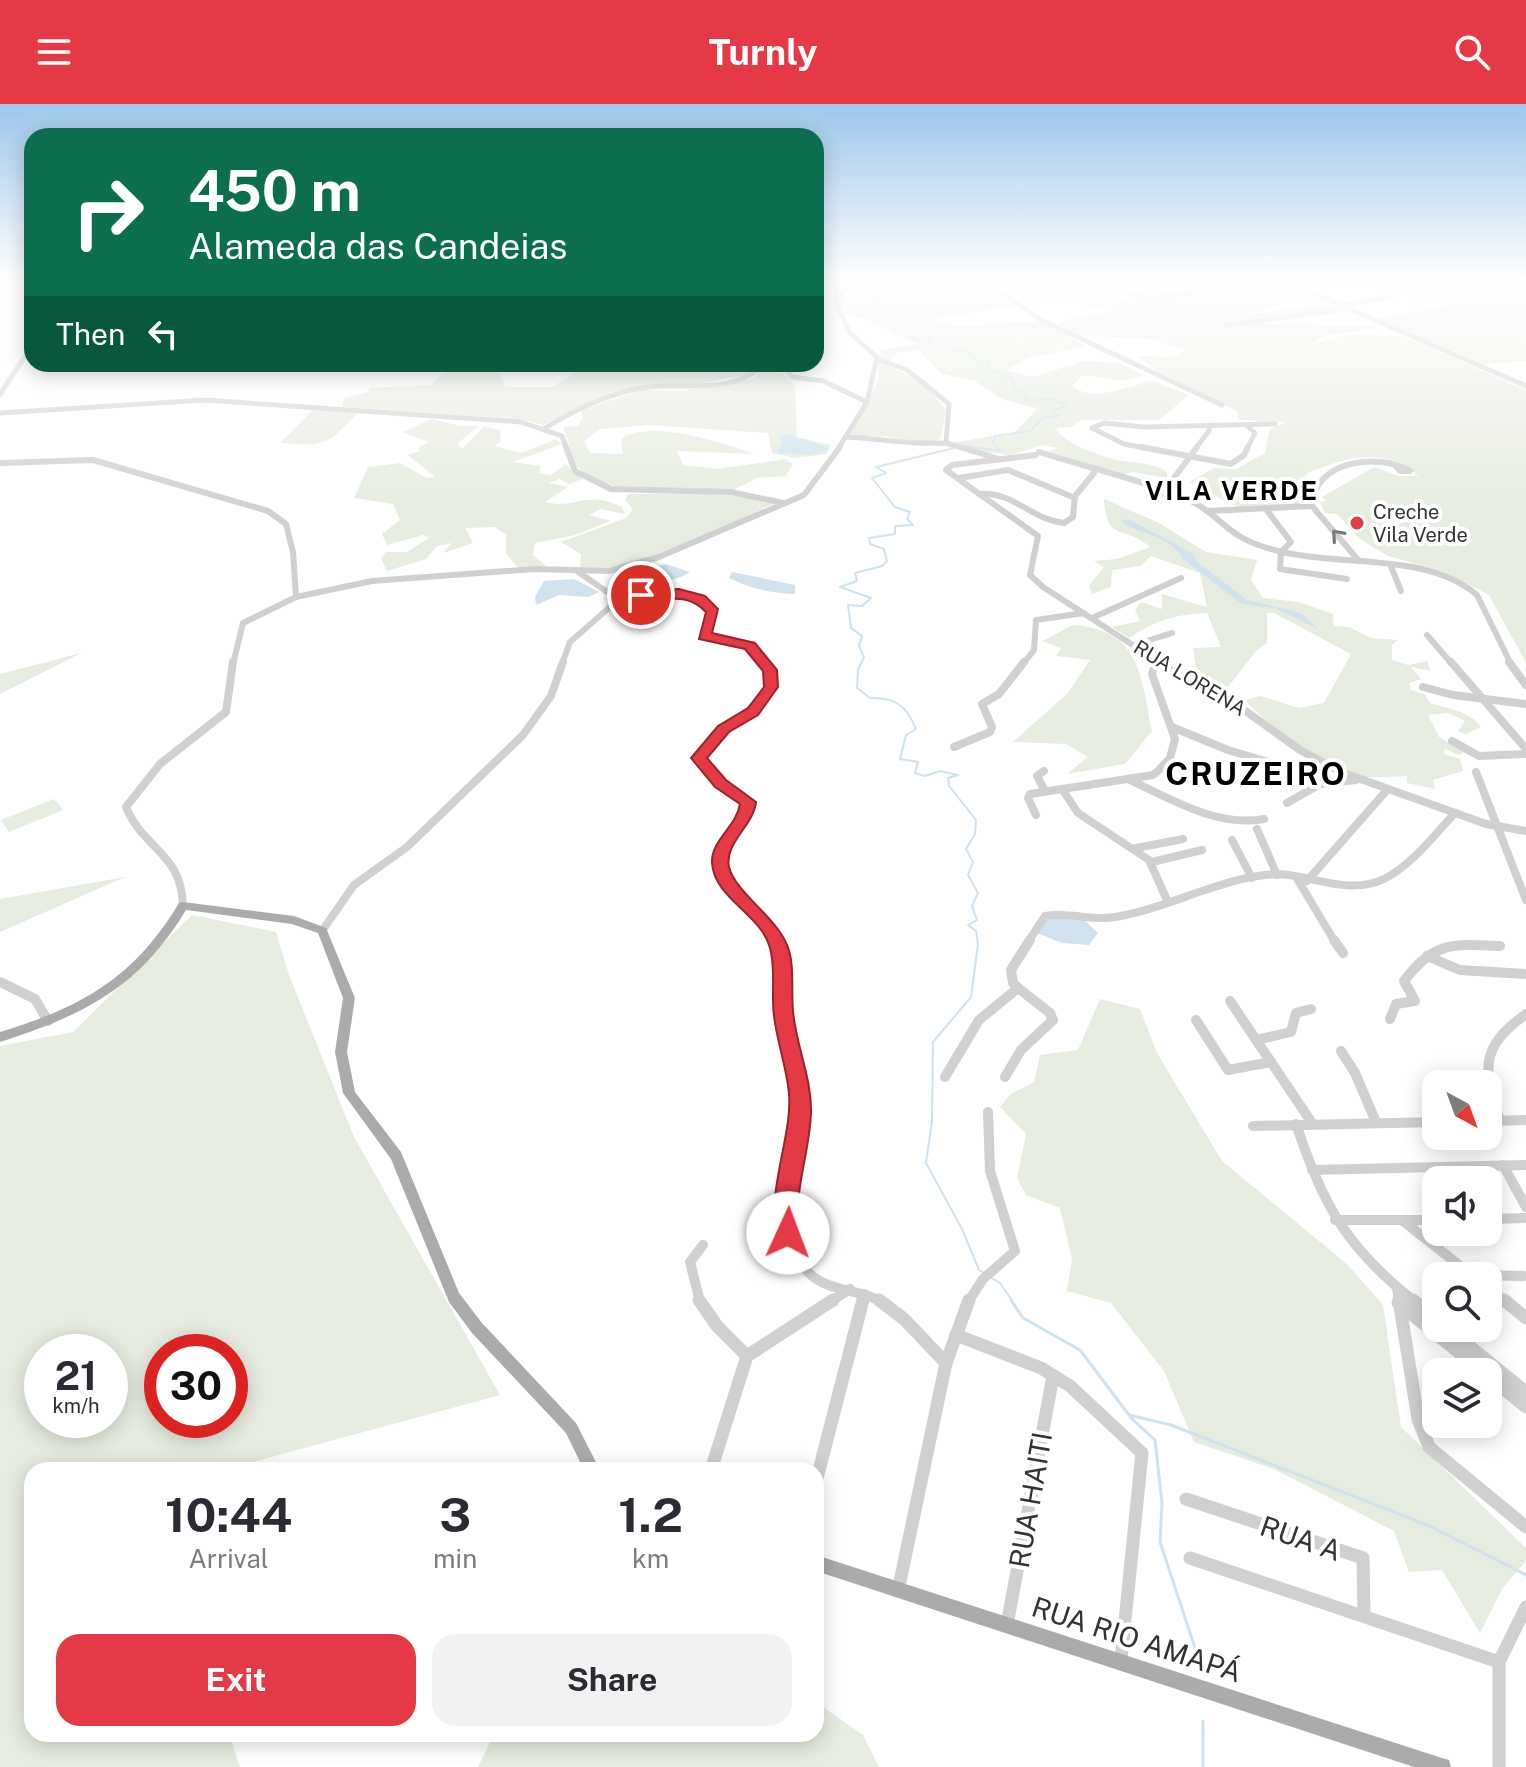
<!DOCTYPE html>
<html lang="en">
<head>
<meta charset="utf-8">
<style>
  body { margin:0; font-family:"Public Sans",sans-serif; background:#f2f2f3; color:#2b2b33; height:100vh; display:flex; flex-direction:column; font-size:30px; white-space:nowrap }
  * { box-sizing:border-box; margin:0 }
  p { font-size:26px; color:#7c7c81 }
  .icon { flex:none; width:44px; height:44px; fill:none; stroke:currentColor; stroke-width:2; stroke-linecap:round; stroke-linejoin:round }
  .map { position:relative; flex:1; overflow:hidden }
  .details { position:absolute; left:24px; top:1358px; width:800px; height:280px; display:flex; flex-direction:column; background:#fff; border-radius:24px; box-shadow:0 4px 20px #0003 }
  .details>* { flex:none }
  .guide { position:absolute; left:24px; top:24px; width:800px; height:244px; border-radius:24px; box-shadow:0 4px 20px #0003; background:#0b6e4f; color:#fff; overflow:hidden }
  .needle { width:52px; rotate:139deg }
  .fabs { position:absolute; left:1422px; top:966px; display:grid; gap:16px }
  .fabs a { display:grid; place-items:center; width:80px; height:80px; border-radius:16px; background:#fff; box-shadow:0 4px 20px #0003; font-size:40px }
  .speed { position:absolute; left:24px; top:1230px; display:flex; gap:16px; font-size:40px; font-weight:700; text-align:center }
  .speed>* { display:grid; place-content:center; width:104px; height:104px; border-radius:50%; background:#fff; box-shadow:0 4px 20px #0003; line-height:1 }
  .speed small { font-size:20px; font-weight:400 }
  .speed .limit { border:12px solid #d22; background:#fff; color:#111 }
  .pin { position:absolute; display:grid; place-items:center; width:68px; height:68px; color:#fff; margin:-34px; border:4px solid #fff; border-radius:50%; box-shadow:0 2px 8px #0007 }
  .me { position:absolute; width:88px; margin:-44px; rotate:2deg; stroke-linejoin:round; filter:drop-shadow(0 0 6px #0008) }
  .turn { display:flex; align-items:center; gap:28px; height:168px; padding:0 32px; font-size:36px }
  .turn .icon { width:104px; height:104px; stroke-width:2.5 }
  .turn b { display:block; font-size:56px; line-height:68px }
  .then { display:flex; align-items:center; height:76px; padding:0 32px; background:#0003; gap:16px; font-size:30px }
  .eta { display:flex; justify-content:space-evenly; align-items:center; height:136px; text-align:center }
  .eta b { font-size:48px; font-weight:700; line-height:56px }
  .action { display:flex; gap:16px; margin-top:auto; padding:16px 32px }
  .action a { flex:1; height:92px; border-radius:24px; background:#e63946; color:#fff; font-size:32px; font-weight:700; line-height:92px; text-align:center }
  .action a+a { background:#f2f2f3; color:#2b2b33 }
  header { display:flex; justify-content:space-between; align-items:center; height:104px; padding:0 32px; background:#e63946; color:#fff; font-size:36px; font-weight:700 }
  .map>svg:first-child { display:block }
</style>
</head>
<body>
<header><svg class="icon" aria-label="menu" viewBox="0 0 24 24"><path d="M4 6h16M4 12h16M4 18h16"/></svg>Turnly<svg class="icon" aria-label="search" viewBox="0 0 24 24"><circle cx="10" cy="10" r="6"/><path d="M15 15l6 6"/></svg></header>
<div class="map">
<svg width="1526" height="1663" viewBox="0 0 1526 1663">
  <rect width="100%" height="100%" fill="#fff"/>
  <g fill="#e6ecdf" fill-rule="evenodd">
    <path d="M858,178H951L1012,196L1017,202L930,214C964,232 999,214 1035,218C1051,220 1071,235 1086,242L1027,254L1007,266L1032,273L1085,257L1120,259L1144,271L1123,277L1083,271L1072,282C1097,300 1127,281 1153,277L1189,291L1159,316H1081L1071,323L1055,324C1064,339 1100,352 1117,356C1136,360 1150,357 1167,368V374L1133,368L1112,372L1044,348L1058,344L1042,341L1011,351L956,345L952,339L1015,328L1037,305L1002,295L975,277L942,270L919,246L896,249L888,259L880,255L881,246L917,240L865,215L844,210L838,201Z"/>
    <path d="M1018,178L1066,182L1126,195L1293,184L1240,200L1264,201L1311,192L1248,211L1327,199L1339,205L1258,219L1382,223L1323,232L1312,240L1346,231L1403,232L1526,286V559L1489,491L1444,468L1388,452L1360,435L1337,410L1325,409L1320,398L1326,397L1322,393L1374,363L1399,372H1418C1388,341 1341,354 1306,370L1300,400L1239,404L1189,378L1214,364L1236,365L1265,349L1270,325L1286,318L1239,316L1237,307L1157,267L1138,252L1173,253L1186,246L1145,234L1080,232L1057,219L1114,206L1086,202L1092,193L1022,197Z"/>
    <path d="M1080,178H1258L1259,181L1154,191Z"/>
    <path d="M1404,178H1493L1526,190V257L1484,260L1376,214L1447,202L1458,194L1417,198L1428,196L1383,187L1406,185Z"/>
    <path d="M878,259C905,266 932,284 946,307L941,332L935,341L887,333L850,332L879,275Z"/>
    <path d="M460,260H495L505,283H552L573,270L572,260L752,261L749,270L689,282L658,281L578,303L543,321L525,316L342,303L344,294L368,288L370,284L431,281L440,271Z"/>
    <path d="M762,260H788L781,268L795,281L797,333L831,341L827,350L795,354L772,349L768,329L650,321L600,325L584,337L590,349L623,350L621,335C652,314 723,340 756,350L677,347L683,361L718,365L785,355L793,360L786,372L757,374L733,386L622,385L590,373L576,362L563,323L578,322L583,313L581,306L642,286L684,287L755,274Z"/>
    <path d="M314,305L359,308C325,342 328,342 280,339Z"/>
    <path d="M432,315L460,322H479L457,340L462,345L484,323L500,326L501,337L494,342L522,349L556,335L562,340L513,358L541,362L539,369L551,371L566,360L573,369L584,374L570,380L559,375L549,379L568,383L545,398C577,406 583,385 622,403L625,410L601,405L589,411L611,417L575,431L535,439L533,451L546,462L519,465L506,449V430L494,423L465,424L473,439L443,449L452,439L437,442L426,455L387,467L381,454L386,448H407L429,434L423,431L387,441L382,430L400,416L393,400L354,394L368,363L400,359L427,374L435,373L408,351L420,347L418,344L429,338L402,328Z"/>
    <path d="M690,389L731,391L773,400C713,426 648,470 580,464L581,450L561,438L626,414L633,405L625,396L628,390Z"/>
    <path d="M1104,395L1157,418L1206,448L1257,456L1251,476L1263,494L1299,498L1333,510L1334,522L1349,523L1371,534L1398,536L1392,541V556L1408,561L1427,557L1431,567L1411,563L1421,575L1409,579L1411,586L1425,590L1430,599L1461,608L1474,615L1481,623L1466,630L1458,627L1465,617L1448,609L1428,611L1439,633L1464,648L1459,651L1445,645L1444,650L1460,655L1463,667L1433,676L1435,685L1407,679V672C1392,672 1372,675 1357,672C1329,666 1264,619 1245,596L1261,592L1299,604L1324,599L1351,550L1274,509H1267V539L1256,547L1225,587L1198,578L1193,544L1221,543L1207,509C1176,510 1155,517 1129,534L1112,523L1140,517L1135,506L1141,498L1162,505V490L1207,503L1200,469L1151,452L1141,462L1112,466L1111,483L1092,490L1089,482L1104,463L1094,457L1117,455L1150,443C1124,420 1106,439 1104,395Z"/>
    <path d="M1073,521C1141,526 1141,572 1152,627L1125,660L1067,670L1088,653L1066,640L1013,638L1068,589L1090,556L1056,552L1061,544L1042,537Z"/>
    <path d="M81,549L0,590V570Z"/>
    <path d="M54,695L63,706L9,728L1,716Z"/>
    <path d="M125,773L0,828V795Z"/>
    <path d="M192,811L276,828L289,871L354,1033L500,1291L249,1359L248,1366H32V1630H229L240,1663H0V942L73,928ZM42,1248H110V1316H42ZM162,1248H230V1316H162Z"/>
    <path d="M1100,895L1140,905L1157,949L1222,1057L1347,1160L1383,1201L1401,1323L1526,1444V1457L1502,1485L1480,1529L1442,1466L1409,1468L1394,1427L1274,1365L1194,1338L1164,1267L1111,1199L1067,1187L1072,1155L1060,1104L1026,1091L1017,1074L1026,1030L1000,1003L1011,990L1034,978L1040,951L1078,946Z"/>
    <path d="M816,1598L863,1631L879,1663H478L494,1630H816Z"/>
  </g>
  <g fill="#cfe2ee">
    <path d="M786,330C800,336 815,337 829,345C812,356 797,347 779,350L776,346L783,343L778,341L783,338L778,333Z"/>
    <path d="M1128,415L1192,449L1196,457L1247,496L1301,509L1318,525L1275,504L1242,500L1183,455C1171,430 1139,432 1121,417Z"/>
    <path d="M665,460L690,468C674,479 636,485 617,476Z"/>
    <path d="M732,468L795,481V490C771,489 751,485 729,474Z"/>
    <path d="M574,475L599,488L588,493L559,491L536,501L535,493L544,477Z"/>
    <path d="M1057,812L1084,816L1098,829L1089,841L1062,839L1037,829L1044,817Z"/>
  </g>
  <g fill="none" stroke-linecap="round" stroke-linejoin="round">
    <g stroke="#cfe2ee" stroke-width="2">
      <path d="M864,178L883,184L876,186L878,191L870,193L875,196L871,203L884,206L891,215L889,218L914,220L925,227L911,231L914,235L930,234L929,242H947L955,248L968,246L971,253L988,259L989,265L1013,275V281L1027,293L1025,297L1053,295L1067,301L1053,307L1058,313H1044L1030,327L995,332L993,340L1000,347L967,342"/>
      <path d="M954,344L876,363L886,369L872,374L895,403L910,408L907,415L913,421L895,422V430L869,434L870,440L884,445L887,457L882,462L855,469L857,477L840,483L871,494L862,502L848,501L851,524L862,532L859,542L864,553L858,566L857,584L870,594C895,593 907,602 916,625L906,631L900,655L918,658L915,669L925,672L940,667L958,671L948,674L949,682L976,716L975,730L966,745L973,758L968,771L978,789L972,802L977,816L968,821L976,827L978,840L971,893L933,938L932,1017L926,1059L962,1125L979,1166L984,1169"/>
      <path d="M990,1173L1000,1179L1013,1198"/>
    </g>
    <g stroke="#cfe2ee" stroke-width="3">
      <path d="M1011,1196L1023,1214L1080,1246L1129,1311L1171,1321L1427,1421L1526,1471"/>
      <path d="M1131,1314L1155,1336L1162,1399L1160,1438L1200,1559"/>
      <path d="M1203,1617V1663"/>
    </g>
    <g stroke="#d0d0d0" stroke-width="5">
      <path d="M31,178L32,181"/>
      <path d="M834,178L838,193"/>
      <path d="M988,178L1039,215L1222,301"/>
      <path d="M1054,178L1150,193L1307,178"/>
      <path d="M1288,178L1526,282"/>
      <path d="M1498,178L1526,189"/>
      <path d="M1342,202L1394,192"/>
      <path d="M1227,221L1345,205"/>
      <path d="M876,255L907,266L949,300L946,339"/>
      <path d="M794,260L788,267L792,273L823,277L867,298"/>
      <path d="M0,290L32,242"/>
      <path d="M0,309L205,296L521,318L562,332L567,345"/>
      <path d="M1246,321L1255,329L1247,345"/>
      <path d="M545,324C574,306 608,290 642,284C682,277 720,291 756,267V260"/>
      <path d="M847,333C881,335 913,341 946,339"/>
      <path d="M946,339L966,345"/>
      <path d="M838,345L867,298L877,253L850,229L836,198L851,178"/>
      <path d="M1151,345L1124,340L1092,324L1104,319L1144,323L1275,320H1257"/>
      <path d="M1195,345L1209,327V321"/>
    </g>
    <g stroke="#d0d0d0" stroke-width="6">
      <path d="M566,343L575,367L611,385L731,388L783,399"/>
      <path d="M960,343L999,355"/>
      <path d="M1141,343L1231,360L1244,351L1248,343"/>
      <path d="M1039,348C1089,364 1143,376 1191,397C1211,406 1223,423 1241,433C1260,444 1283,449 1305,452C1360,460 1433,453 1477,491L1511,560"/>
      <path d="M1036,351L952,361L946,366L1038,432L1030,471L1043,483L1162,560"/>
      <path d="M0,359L93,356L268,407L286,420L293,448L296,493L243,519L233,560"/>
      <path d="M959,374L1008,366L1075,394"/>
      <path d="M979,390C1014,387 1031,416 1064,419L1073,413L1075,392L1094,369"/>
      <path d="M1162,390L1197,343"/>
      <path d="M1265,404L1291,438L1281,448L1280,465L1347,475"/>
      <path d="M1207,407L1312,402"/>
      <path d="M1359,457L1312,402C1314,356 1378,348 1410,367H1400L1395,361"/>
      <path d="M1390,460L1401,487"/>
      <path d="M577,467L613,492"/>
      <path d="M613,492C648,490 686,479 713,508L704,532L750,542L766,560"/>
      <path d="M296,493L372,477L535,465L609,467L659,453L804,391L840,343"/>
      <path d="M1092,514L1181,474"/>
      <path d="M1427,531L1452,560"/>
      <path d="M1134,541L1172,529"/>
      <path d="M562,560L570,538L610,503L613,492"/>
      <path d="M1023,560L1034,546L1036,516L1084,509"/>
      <path d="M1155,560L1157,555"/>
    </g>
    <g stroke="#d0d0d0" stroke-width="8">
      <path d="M765,558C790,587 741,610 724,625C715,633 707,644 699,654L721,679L748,698C746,720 723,731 720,753C715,788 765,810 778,838"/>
      <path d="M1159,558L1206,589L1247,608L1300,646L1341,668L1486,720L1526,727"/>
      <path d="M1451,558L1526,645"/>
      <path d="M1509,558L1526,581"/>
      <path d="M1423,583L1453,591L1526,600"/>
      <path d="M1172,623L1228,646L1288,664L1311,685"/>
      <path d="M1452,637L1479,652L1526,650"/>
      <path d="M954,643L990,628L992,623L982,600L999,590L1024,558"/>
      <path d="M1044,667L1037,672L1045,687"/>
      <path d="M1476,668L1526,796"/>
      <path d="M1128,675C1169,694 1217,724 1264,715"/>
      <path d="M1062,685L1078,709L1149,756L1167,796"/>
      <path d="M1287,699L1320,680L1356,676"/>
      <path d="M1036,711L1028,694L1030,690L1153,671L1159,666L1170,654L1175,635L1152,570L1156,558"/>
      <path d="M1257,725L1277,771"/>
      <path d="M1232,736L1252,774"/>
      <path d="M1136,744L1183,735"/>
      <path d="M1152,758L1202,746"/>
      <path d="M1296,773L1335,838"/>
      <path d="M1307,777L1387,686"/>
      <path d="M183,802C182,749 143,745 126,703L160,660L226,608L233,558"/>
      <path d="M322,827L354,781L407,743L523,631L551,592L563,558"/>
      <path d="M1028,838L1045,812C1066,808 1085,815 1105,814C1159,811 1235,764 1289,771C1319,775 1353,790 1384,775C1412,761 1434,731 1455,709"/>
    </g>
    <g stroke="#d0d0d0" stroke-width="10">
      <path d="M778,836C787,859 781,885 783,909C786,943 800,976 801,1011C803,1062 766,1125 809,1169C828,1188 860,1185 882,1198"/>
      <path d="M1334,836L1343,849"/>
      <path d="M1427,852L1460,866L1526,870"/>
      <path d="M0,878L35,895L48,917"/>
      <path d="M1230,897L1312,1019"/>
      <path d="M1390,915L1396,900L1415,897L1404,877C1434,837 1453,840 1500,842"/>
      <path d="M1196,916L1228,966L1271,958"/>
      <path d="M1256,936L1291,928L1296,909L1311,905"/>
      <path d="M1341,947L1355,969L1376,1018"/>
      <path d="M945,973L979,916L1018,884L1013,879L1011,866L1030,836"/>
      <path d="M1005,973L1021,946L1053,916L1050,909L1018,884"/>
      <path d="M1488,1017L1526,1016"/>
      <path d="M1500,1017C1484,965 1478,945 1526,910"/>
      <path d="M1296,1020C1324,1103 1346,1143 1415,1198"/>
      <path d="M1253,1022L1436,1018"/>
      <path d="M1503,1061L1526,1103"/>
      <path d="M1312,1066L1526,1061"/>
      <path d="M1488,1115L1526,1114"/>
      <path d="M1335,1116H1436"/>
      <path d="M1403,1117L1473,1172"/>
      <path d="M1472,1171L1524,1172"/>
      <path d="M1397,1183L1399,1198"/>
      <path d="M1488,1184L1506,1198"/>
      <path d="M700,1198L690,1158L703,1141"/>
      <path d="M830,1198L850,1185"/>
      <path d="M863,1198L865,1190"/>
      <path d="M968,1198L983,1175L1015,1147L990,1067L988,1008"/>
    </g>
    <g stroke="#d0d0d0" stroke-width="13">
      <path d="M699,1196L717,1222L747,1252"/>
      <path d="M879,1196L904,1215L946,1259L898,1487"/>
      <path d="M1399,1196L1418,1315L1429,1343L1526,1423"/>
      <path d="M1413,1196L1436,1215"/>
      <path d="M1504,1196L1526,1214"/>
      <path d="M1398,1199L1483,1268"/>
      <path d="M1447,1224L1526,1288"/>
      <path d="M956,1231L1041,1264L1070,1282L1142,1349L1121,1556"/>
      <path d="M946,1259L969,1196"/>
      <path d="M1488,1272L1526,1303"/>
      <path d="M711,1366L747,1252L833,1196"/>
      <path d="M816,1378L863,1196"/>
      <path d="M1186,1395L1363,1454L1364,1510"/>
      <path d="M1190,1454L1499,1558"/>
      <path d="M1007,1521L1053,1272"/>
      <path d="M1499,1663V1558L1526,1503"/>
    </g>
    <g fill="#ababab" fill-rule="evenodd">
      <path d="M183,798L294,812L326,824L355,894L347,948L355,988L401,1048L459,1189L482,1219L576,1319L600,1366H584L566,1329L472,1229L449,1198L391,1055L343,989L335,948L343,894L318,829L292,820L186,806C139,884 84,911 0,938V928C82,903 134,874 179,799Z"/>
      <path d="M816,1451L1442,1654L1449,1656L1451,1663H1414L816,1467Z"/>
    </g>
  </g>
  <defs><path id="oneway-chevron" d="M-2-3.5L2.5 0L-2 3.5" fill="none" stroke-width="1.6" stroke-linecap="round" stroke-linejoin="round" transform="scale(2)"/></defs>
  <use stroke="#7a7a7a" href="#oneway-chevron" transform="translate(1337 431) rotate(-131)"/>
  <linearGradient id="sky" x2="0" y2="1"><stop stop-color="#9ec6ea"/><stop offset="0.43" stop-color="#fff"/><stop offset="1" stop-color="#fff" stop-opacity="0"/></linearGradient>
  <rect width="1526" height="411" fill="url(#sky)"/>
  <path fill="#e63946" stroke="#96252e" stroke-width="2" d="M679,485L705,492L718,505L712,529L755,539L777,566L778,583L758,611L729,628L707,654L726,676L756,698C754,721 724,739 729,763C735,788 776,813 787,841C795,859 791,887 793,907C796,942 812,974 811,1009C810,1040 800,1069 798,1100C797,1112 801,1124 796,1136L788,1139L780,1136C762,1099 793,1032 789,990C787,964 777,938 774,912C771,890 776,865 770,844C762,811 714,794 712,759C711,736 737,722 740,700L715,683L691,654L718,622L748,604L764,583L763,567L745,545L699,535L706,508C680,481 655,506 634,491L641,487Z"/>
  <circle fill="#e63946" stroke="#fff" stroke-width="3" cx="1357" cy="419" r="8"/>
  <g text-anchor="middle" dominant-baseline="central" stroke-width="8" stroke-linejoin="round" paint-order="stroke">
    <g font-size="20" fill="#333" stroke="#fff" text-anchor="start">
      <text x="1373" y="408">Creche<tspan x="1373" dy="23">Vila Verde</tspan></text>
    </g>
    <g font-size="20" fill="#333" stroke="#fff">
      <text transform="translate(1190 574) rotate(31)">RUA LORENA</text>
    </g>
    <g font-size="26" font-weight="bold" letter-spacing="2" fill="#000" stroke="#fff">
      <text x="1232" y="386">VILA VERDE</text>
    </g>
    <g font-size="28" fill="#333" stroke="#fff">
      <text transform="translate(1030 1396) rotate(-80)">RUA HAITI</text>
      <text transform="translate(1301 1434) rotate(19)">RUA A</text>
      <text transform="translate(1137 1535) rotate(18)">RUA RIO AMAPÁ</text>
    </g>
    <g font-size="32" font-weight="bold" letter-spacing="2" fill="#000" stroke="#fff">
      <text x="1256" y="669">CRUZEIRO</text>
    </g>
  </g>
</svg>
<div class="fabs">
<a><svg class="needle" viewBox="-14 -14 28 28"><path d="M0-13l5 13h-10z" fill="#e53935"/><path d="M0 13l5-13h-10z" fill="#7c7c81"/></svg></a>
<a><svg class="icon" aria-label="sound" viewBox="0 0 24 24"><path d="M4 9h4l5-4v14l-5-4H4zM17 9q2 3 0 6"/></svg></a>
<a><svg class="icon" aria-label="search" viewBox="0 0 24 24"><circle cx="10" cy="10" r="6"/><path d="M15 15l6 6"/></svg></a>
<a><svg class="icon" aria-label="layers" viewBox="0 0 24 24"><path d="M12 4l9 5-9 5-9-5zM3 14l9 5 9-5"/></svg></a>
</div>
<div class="speed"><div>21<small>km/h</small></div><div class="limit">30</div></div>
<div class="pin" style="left:641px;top:491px;background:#d93025"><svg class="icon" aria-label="arrive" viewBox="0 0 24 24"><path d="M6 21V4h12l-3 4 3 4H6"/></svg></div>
<svg class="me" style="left:788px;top:1129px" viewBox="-20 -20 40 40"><circle r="19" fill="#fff"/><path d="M0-13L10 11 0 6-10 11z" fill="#e63946"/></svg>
<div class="guide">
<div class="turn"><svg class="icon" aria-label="right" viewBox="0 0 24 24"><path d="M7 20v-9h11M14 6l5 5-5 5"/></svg><div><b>450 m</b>Alameda das Candeias</div></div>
<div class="then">Then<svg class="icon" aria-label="left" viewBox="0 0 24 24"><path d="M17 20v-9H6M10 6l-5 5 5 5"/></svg></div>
</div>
<section class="details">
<div class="eta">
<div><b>10:44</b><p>Arrival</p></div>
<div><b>3</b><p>min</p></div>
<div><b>1.2</b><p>km</p></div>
</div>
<div class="action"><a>Exit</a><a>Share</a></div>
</section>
</div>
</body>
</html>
